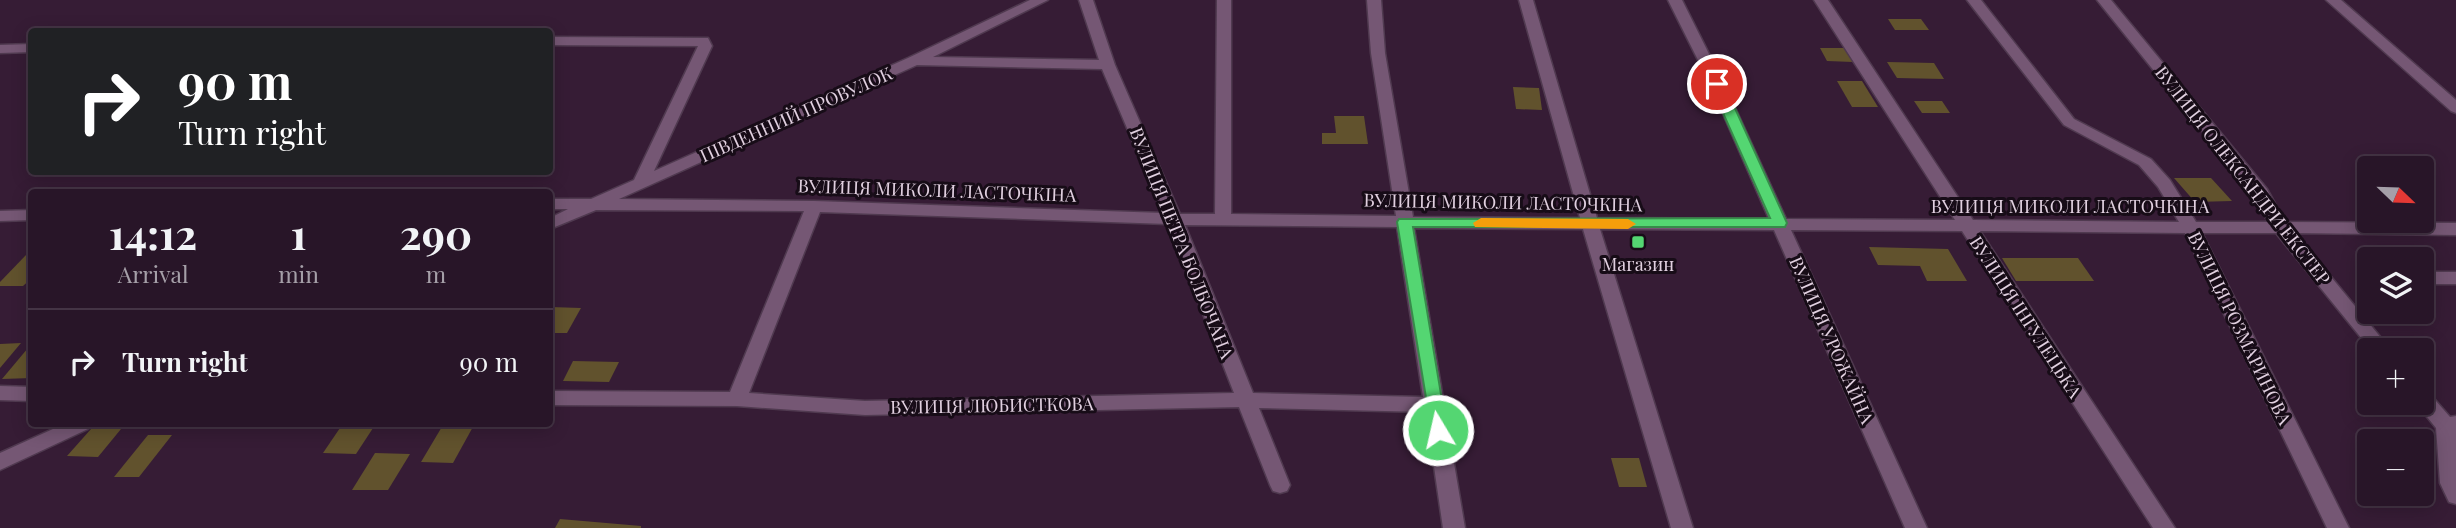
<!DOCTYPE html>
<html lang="en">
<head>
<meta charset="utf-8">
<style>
  body { margin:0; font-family:"Playfair Display",serif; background:#301e30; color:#f1f3f6; height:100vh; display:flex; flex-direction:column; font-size:26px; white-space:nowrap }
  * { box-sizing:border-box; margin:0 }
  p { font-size:23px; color:#a59fa8 }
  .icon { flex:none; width:38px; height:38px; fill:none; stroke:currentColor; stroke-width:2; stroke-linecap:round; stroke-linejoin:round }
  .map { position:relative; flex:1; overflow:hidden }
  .sheet { position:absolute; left:28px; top:189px; width:525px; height:238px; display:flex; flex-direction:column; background:#281528; border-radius:7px; box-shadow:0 4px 18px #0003,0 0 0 2px #443445 }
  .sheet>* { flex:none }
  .top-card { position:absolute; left:28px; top:28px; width:525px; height:147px; border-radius:7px; box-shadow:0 4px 18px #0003,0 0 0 2px #443445; background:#202124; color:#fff; overflow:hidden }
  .needle { width:46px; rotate:113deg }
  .controls { position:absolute; left:2357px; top:156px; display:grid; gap:14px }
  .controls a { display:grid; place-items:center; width:77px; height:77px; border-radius:7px; background:#281528; box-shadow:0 4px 18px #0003,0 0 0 2px #443445; font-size:35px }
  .pin { position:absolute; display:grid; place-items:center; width:60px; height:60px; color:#fff; margin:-30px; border:4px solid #fff; border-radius:50%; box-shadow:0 2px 7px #0007 }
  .me { position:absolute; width:77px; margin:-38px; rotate:351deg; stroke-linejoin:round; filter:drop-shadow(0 0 5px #0008) }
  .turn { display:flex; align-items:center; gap:24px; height:147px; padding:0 35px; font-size:32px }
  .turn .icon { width:91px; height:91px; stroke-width:2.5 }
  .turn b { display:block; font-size:49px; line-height:60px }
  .eta { display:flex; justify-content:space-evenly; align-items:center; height:119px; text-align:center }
  .eta b { font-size:42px; font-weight:700; line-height:49px }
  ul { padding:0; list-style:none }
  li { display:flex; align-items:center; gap:21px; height:105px; padding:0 35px; border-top:2px solid #443445 }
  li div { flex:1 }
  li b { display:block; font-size:26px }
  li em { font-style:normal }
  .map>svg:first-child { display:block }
</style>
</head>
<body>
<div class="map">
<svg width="2456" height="528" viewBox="0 0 2456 528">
  <rect width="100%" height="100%" fill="#361c35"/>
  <g fill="#61522d">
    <path d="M1888,19H1921L1929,30H1895Z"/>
    <path d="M1820,48H1845L1853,62L1827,61Z"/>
    <path d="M1887,62L1934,63L1944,79L1897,78Z"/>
    <path d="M1837,81H1862L1878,107H1852Z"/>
    <path d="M1513,87L1539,88L1542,110L1516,109Z"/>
    <path d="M1914,101H1942L1950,113H1922Z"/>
    <path d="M1334,116H1364L1368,144H1322V133H1336Z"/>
    <path d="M2174,178H2211L2232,201L2195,202Z"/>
    <path d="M1869,247L1948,249L1967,281H1927L1920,266L1878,265Z"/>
    <path d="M26,255H32V278L23,286H0V282Z"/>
    <path d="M2002,258H2078L2094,281H2016Z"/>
    <path d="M550,307L581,308L567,333H550Z"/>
    <path d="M21,343L0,368V344Z"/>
    <path d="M28,348H32V378L2,379Z"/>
    <path d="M573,361L619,362L609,382L563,381Z"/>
    <path d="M342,425H375L356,454L323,453Z"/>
    <path d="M443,425H474L453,463L421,462Z"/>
    <path d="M91,429H121L98,457L67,456Z"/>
    <path d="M148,435H172L139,477H114Z"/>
    <path d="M375,453L410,454L388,490H352Z"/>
    <path d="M1611,458H1639L1647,487H1619Z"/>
    <path d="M560,519L641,526V528H555Z"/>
  </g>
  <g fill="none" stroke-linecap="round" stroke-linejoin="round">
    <defs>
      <g id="minor">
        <path d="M1030,0H1048L933,57L1099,60L1079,0H1093L1115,65L1180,214H1215L1217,0H1231V214L1396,216L1371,53L1367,0H1381L1385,53L1413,217L1580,218L1519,0H1533L1597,218L1769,219L1710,84L1668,0H1682L1724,84L1786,219L1955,220L1814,0H1828L1973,220L2179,222L2158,187L2139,165L2064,125L1967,0H1981L2074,119L2151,159L2170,180L2196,222H2268L2254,195L2097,0H2111L2267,189L2285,222L2456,223V235L2295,233L2391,350H2371L2276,233H2202L2349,528H2327L2185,233L1980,231L2175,528H2153L1962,231L1791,230L1927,528H1905L1774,230L1600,229L1693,528H1671L1583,229L1414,228L1465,528H1443L1426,412L1259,408L1290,485L1287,491L1280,493L1273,491L1270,485L1239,407L865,415L737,406L550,405V391L730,392L804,211L596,210L550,229V218L568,209H550V199H591L634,180L698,46L550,45V37L708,38L712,46L654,171L908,58ZM917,65L1102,69L1163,213L814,201L619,199ZM820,212L1168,224L1234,393L865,401L749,393ZM1185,225L1397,227L1423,397L1253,393Z"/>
        <path d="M2326,0H2341L2456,100V113L2451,111Z"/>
        <path d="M32,44V52L0,53V45Z"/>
        <path d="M32,210V220L0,221V211Z"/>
        <rect x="2422" y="272" width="34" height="12"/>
        <path d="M0,386L32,387V401L0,400Z"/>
        <path d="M2422,391L2429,393L2450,417L2456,416V504L2449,502L2440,483L2436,428L2415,402H2422Z"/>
        <path d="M64,424H91L88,429L0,470V453Z"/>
      </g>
    </defs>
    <use href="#minor" stroke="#503a50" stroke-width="3"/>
    <use href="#minor" fill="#755774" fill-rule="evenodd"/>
  </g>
  <path fill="#54d672" stroke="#378b4a" stroke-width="2" d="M1717,80L1724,84L1787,223L1785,227H1413L1447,430L1444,434H1432L1397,222L1399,219L1770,218L1710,84Z"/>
  <path fill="#f59e0b" d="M1481,218L1628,219L1636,224L1628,229L1475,227L1473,223Z"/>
  <rect fill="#54d672" stroke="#170c17" stroke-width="2.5" x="1631" y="235" width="14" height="14" rx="3.5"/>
  <g text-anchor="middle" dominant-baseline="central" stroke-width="6" stroke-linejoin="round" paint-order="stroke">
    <g font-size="18" fill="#e1d0e0" stroke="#170c17">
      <text transform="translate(796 114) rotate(-24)">ПІВДЕННИЙ ПРОВУЛОК</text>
      <text transform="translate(2243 175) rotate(52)">ВУЛИЦЯ ОЛЕКСАНДРИ ЕКСТЕР</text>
      <text transform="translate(937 190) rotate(2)">ВУЛИЦЯ МИКОЛИ ЛАСТОЧКІНА</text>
      <text transform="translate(1503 202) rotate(1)">ВУЛИЦЯ МИКОЛИ ЛАСТОЧКІНА</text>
      <text x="2070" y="206">ВУЛИЦЯ МИКОЛИ ЛАСТОЧКІНА</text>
      <text transform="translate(1182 243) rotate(68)">ВУЛИЦЯ ПЕТРА БОЛБОЧАНА</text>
      <text transform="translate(2026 317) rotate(57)">ВУЛИЦЯ ІНГУЛЕЦЬКА</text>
      <text transform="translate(2240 328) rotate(64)">ВУЛИЦЯ РОЗМАРИНОВА</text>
      <text transform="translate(1832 340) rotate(66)">ВУЛИЦЯ УРОЖАЙНА</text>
      <text transform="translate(992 405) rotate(-1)">ВУЛИЦЯ ЛЮБИСТКОВА</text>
    </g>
    <g font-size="18" fill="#e1d0e0" stroke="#170c17">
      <text x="1638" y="264">Магазин</text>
    </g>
  </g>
</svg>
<div class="controls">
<a><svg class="needle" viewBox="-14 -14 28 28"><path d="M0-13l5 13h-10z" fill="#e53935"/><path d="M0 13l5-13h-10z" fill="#a59fa8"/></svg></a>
<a><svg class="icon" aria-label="layers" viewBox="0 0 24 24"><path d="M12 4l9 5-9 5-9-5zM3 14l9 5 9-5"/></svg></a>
<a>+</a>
<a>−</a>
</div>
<div class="pin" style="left:1717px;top:84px;background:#d93025"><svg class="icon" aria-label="arrive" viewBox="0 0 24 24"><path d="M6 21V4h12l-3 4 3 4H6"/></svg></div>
<svg class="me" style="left:1438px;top:430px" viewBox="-20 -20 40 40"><circle r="17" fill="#54d672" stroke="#fff" stroke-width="3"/><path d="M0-11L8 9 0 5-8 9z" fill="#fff"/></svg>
<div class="top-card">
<div class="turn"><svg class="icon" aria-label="right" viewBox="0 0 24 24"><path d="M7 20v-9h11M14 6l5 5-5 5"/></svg><div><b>90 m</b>Turn right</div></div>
</div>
<section class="sheet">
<div class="eta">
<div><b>14:12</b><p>Arrival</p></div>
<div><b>1</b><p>min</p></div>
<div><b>290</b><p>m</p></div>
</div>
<ul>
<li><svg class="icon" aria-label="right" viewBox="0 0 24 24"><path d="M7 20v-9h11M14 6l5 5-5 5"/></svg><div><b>Turn right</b></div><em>90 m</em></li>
</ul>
</section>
</div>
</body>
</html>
